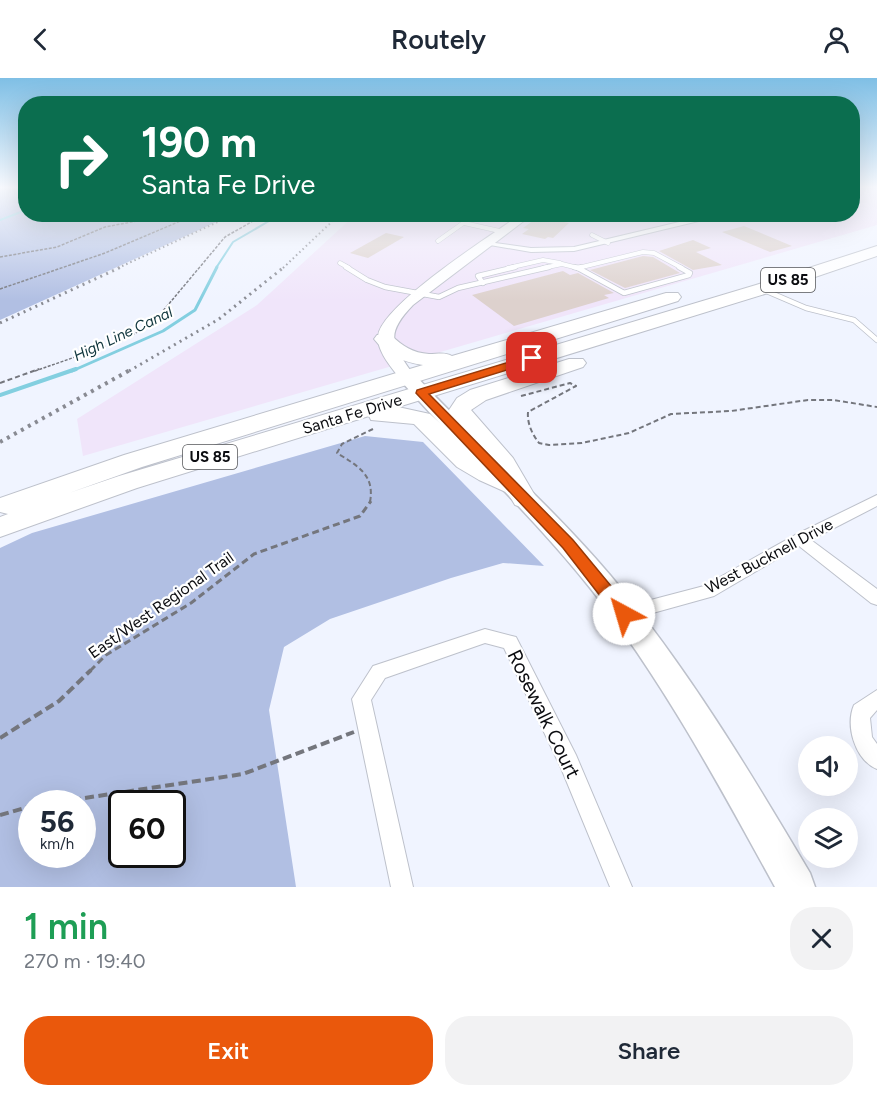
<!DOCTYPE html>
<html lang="en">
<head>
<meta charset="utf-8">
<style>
  body { margin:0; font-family:Figtree,sans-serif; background:#f2f2f3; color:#1f2937; height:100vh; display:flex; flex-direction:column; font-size:22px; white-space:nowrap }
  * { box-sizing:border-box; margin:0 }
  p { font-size:20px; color:#747a83 }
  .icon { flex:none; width:33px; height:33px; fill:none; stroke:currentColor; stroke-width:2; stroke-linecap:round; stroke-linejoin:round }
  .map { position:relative; height:809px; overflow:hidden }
  .drawer { display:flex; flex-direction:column; background:#fff; flex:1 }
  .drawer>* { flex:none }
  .guide { position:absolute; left:18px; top:18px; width:842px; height:126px; border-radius:24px; box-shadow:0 6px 24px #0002; background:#0b6e4f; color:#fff; overflow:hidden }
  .tools { position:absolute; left:798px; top:658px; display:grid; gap:12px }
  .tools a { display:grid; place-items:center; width:60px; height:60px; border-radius:50%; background:#fff; box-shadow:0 6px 24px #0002; font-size:30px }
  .speed { position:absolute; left:18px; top:712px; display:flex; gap:12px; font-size:30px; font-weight:700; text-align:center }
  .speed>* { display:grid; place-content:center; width:78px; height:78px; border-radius:50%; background:#fff; box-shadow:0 6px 24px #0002; line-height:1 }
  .speed small { font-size:15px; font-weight:400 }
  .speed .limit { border:3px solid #111; border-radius:9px; background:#fff; color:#111 }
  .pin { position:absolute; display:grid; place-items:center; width:51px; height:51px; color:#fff; margin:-26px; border-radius:12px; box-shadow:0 3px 9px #0006 }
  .me { position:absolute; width:66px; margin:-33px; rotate:321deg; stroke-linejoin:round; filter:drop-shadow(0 0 4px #0008) }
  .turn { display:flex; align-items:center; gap:21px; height:126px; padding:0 24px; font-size:27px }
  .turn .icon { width:78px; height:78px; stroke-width:2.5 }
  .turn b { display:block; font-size:42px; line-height:51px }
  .round { display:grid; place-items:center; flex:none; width:63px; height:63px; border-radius:24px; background:#f2f2f3 }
  .overview { display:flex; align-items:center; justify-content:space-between; height:102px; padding:0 24px }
  h1 { font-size:36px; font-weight:600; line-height:45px; color:#1e9e55 }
  .primary-button { display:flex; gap:12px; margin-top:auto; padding:12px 24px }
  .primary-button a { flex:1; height:69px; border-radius:24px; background:#ea580c; color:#fff; font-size:24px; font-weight:600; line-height:69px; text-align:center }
  .primary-button a+a { background:#f2f2f3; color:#1f2937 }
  header { display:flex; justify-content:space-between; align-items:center; height:78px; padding:0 24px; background:#fff; font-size:27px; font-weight:600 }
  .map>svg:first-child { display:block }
</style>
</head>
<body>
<header><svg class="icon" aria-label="back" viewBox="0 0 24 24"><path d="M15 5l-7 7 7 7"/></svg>Routely<svg class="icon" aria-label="person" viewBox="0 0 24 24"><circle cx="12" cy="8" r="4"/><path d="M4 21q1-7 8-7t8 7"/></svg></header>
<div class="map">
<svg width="877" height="809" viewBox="0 0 877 809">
  <rect width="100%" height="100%" fill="#f0f4ff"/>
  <path fill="#f0e5fa" d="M852,110H877V147L83,378L77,341L257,227L355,137L852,136Z"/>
  <g fill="#b1bfe3" fill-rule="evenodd">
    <path d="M0,110H25L26,136L232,137L0,242Z"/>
    <path d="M365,358L423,364L544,488L503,485L451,500L330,541L284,569L269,632L296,809H0V470L32,455ZM32,726H82V777H32ZM122,726H172V777H122Z"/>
  </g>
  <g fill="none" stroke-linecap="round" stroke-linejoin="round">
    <g stroke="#83cfe0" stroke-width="2">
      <path d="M0,142L26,132"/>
      <path d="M216,190L233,164L281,136"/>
    </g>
    <path stroke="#83cfe0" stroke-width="3" d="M72,293L163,253L195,232L217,189"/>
    <path stroke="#83cfe0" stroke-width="4" d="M0,317L76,291"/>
  </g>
  <g fill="#ddd1cd">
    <path d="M538,139L569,145L553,160L548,159L545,161L522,156L529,151L523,150Z"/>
    <path d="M744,148L792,168L770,174L722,154Z"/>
    <path d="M386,155L404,159L368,180L350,175Z"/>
    <path d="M693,162L711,170L696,174L722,187L693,192L659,173Z"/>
    <path d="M643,178L653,179L680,195L625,210L590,192Z"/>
    <path d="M563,193L570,197L578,195L614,215L604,217L609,220L514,248L472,217Z"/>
  </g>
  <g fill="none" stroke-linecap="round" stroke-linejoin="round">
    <defs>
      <g id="lane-far1">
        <path d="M694,136L705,141"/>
        <path d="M464,145L504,154"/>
        <path d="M592,157L608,165"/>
        <path d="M438,163L476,136"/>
        <path d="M340,185L349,190"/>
        <path d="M508,190L543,182L560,185"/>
        <path d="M543,190L562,186L578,190"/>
        <path d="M578,190L643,174L654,175L682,190"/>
      </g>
      <g id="lane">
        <path d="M346,189L367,202L385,209L439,219L458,210L549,189"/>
        <path d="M574,189L578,190"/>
        <path d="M578,190L624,215L689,197L690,195L679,189"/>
        <path d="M578,190L582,189"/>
        <path d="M483,205L478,198L515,189"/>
        <path d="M764,212L806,230L854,242L877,262"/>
      </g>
      <g id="street">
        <path d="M713,136H728L574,173L531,174L484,166L488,164L531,170L574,169Z"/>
        <path d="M877,417V428L811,462L877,511V527L871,525L799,468L714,518L624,543L618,541L616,536L618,531L624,529L704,508L795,457Z"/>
        <path d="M485,551L516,559L576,677L632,809H610L561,690L504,570L485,565L385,600L371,622L413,809H391L352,621L373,588Z"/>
        <path d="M877,612V632L870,640L872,659L877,666V691C855,682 845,648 854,627Z"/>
      </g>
      <path id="secondary" d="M521,136H533L413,227C383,258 393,267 415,299L413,302H401C392,290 377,274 378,258C381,227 492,157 521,136Z"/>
      <path id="primary" d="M407,293L413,295C477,364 549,425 610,497C687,589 749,692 810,795L815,809H775C719,707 663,603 591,511C532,437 463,373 401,303L398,299L401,295Z"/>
      <path id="highway" d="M877,168V178L768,215L398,329L430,336L475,377L494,389L450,337L449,332L457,320L470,312L569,281H583L586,285L583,289L486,322L471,332L513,380L537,421L533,427L524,430L515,427L508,415L479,402L457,389L414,346L371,342L369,338L137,410L0,459V439L8,436L0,434V420L124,377L423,287C403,284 386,277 374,261L377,257H391C402,268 413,275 429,276C438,276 445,274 452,278L666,215H678L681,219L678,223L142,389L69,415L119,398L756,207Z"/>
    </defs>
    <use href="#lane-far1" stroke="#bdc1cb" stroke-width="5"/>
    <use href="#lane" stroke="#bdc1cb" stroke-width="6"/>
    <use href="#street" stroke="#bdc1cb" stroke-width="2"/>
    <use href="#secondary" stroke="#bdc1cb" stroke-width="2"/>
    <use href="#primary" stroke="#bdc1cb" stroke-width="3"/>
    <use href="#highway" stroke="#bdc1cb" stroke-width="2"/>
    <g stroke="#74767d" stroke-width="1.5" stroke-dasharray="3 1.5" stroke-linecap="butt">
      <path d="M0,179L57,169L105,149L137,143L151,136"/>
      <path d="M0,211L105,175L197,136"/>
      <path d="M35,293L121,263L152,246L225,159L265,136"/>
    </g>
    <g stroke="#74767d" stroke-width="2" stroke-dasharray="5 3" stroke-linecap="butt">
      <path d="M0,305L39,291"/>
      <path d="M521,318L570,305L576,308L528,334C527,345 532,356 539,365L549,367L582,365L629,355L671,336L731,333L808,322H833L877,329"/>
      <path d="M370,424C375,397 358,388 337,375L342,366L375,350"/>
    </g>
    <path stroke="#74767d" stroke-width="3" stroke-dasharray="7 4" stroke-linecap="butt" d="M90,593L106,577L191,525L254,476L360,438L371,423"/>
    <g stroke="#74767d" stroke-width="4" stroke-dasharray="9 4.5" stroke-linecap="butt">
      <path d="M0,660L59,623L91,592"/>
      <path d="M45,726L243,696L354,654"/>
      <path d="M0,737L32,728"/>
    </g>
    <use href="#lane-far1" stroke="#fff" stroke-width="4"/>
    <use href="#lane" stroke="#fff" stroke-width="4.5"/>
    <use href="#street" fill="#fff" fill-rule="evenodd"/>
    <use href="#secondary" fill="#fff" fill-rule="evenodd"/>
    <use href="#primary" fill="#fff" fill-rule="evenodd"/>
    <use href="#highway" fill="#fff" fill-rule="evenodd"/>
    <g stroke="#888a92" stroke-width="2" stroke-dasharray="1.5 3" stroke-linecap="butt">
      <path d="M118,190L235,136"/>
      <path d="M283,190L340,136"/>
    </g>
    <g stroke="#888a92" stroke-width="3" stroke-dasharray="2 4.5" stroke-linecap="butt">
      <path d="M0,245L121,189"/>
      <path d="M129,293L219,241L284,189"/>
    </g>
    <path stroke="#888a92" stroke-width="4" stroke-dasharray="3 5" stroke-linecap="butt" d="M0,364L132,291"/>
  </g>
  <linearGradient id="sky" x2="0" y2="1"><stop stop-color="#7fbfe5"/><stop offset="0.49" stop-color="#f8faff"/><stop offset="1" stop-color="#f8faff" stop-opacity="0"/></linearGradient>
  <rect width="877" height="223" fill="url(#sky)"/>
  <path fill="#ea580c" stroke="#983908" stroke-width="1.5" d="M532,277L538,280L536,283L429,316L573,462L630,531L633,536L630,541L624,543L618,541L563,470L416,315L417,312Z"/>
  <g text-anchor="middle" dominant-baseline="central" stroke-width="4.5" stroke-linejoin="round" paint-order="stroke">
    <g fill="#fff" stroke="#545558" stroke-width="1.5">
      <rect x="761" y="190" width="54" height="24" rx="4.5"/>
      <rect x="183" y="367" width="54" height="24" rx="4.5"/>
    </g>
    <g font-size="15" font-weight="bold" fill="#0b0c10">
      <text x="788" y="202">US 85</text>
      <text x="210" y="379">US 85</text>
    </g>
    <g font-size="15" font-style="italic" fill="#0f353c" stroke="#fff">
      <text transform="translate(123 256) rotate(-25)">High Line Canal</text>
    </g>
    <g font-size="16" fill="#0b0c10" stroke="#fff">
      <text transform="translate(352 336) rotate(-17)">Santa Fe Drive</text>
      <text transform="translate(769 478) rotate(-28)">West Bucknell Drive</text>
      <text transform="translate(161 527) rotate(-35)">East/West Regional Trail</text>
    </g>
    <g font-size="20" fill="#0b0c10" stroke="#fff">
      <text transform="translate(544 636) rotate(64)">Rosewalk Court</text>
    </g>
  </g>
</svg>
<div class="tools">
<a><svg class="icon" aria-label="sound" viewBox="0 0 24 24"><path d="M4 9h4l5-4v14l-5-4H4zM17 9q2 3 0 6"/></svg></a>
<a><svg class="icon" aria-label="layers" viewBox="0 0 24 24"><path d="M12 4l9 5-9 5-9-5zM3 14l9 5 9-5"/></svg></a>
</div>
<div class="speed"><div>56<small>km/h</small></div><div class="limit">60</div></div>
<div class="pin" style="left:532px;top:280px;background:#d93025"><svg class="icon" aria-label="arrive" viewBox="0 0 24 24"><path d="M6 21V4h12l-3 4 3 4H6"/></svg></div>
<svg class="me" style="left:624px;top:536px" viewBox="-20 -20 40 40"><circle r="19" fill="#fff"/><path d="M0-13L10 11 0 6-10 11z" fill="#ea580c"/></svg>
<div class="guide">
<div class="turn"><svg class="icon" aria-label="right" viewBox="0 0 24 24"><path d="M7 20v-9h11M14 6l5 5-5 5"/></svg><div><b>190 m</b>Santa Fe Drive</div></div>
</div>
</div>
<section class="drawer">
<div class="overview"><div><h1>1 min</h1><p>270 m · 19:40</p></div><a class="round"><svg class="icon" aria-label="close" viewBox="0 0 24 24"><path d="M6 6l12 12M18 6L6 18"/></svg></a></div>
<div class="primary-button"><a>Exit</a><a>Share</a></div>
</section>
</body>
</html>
